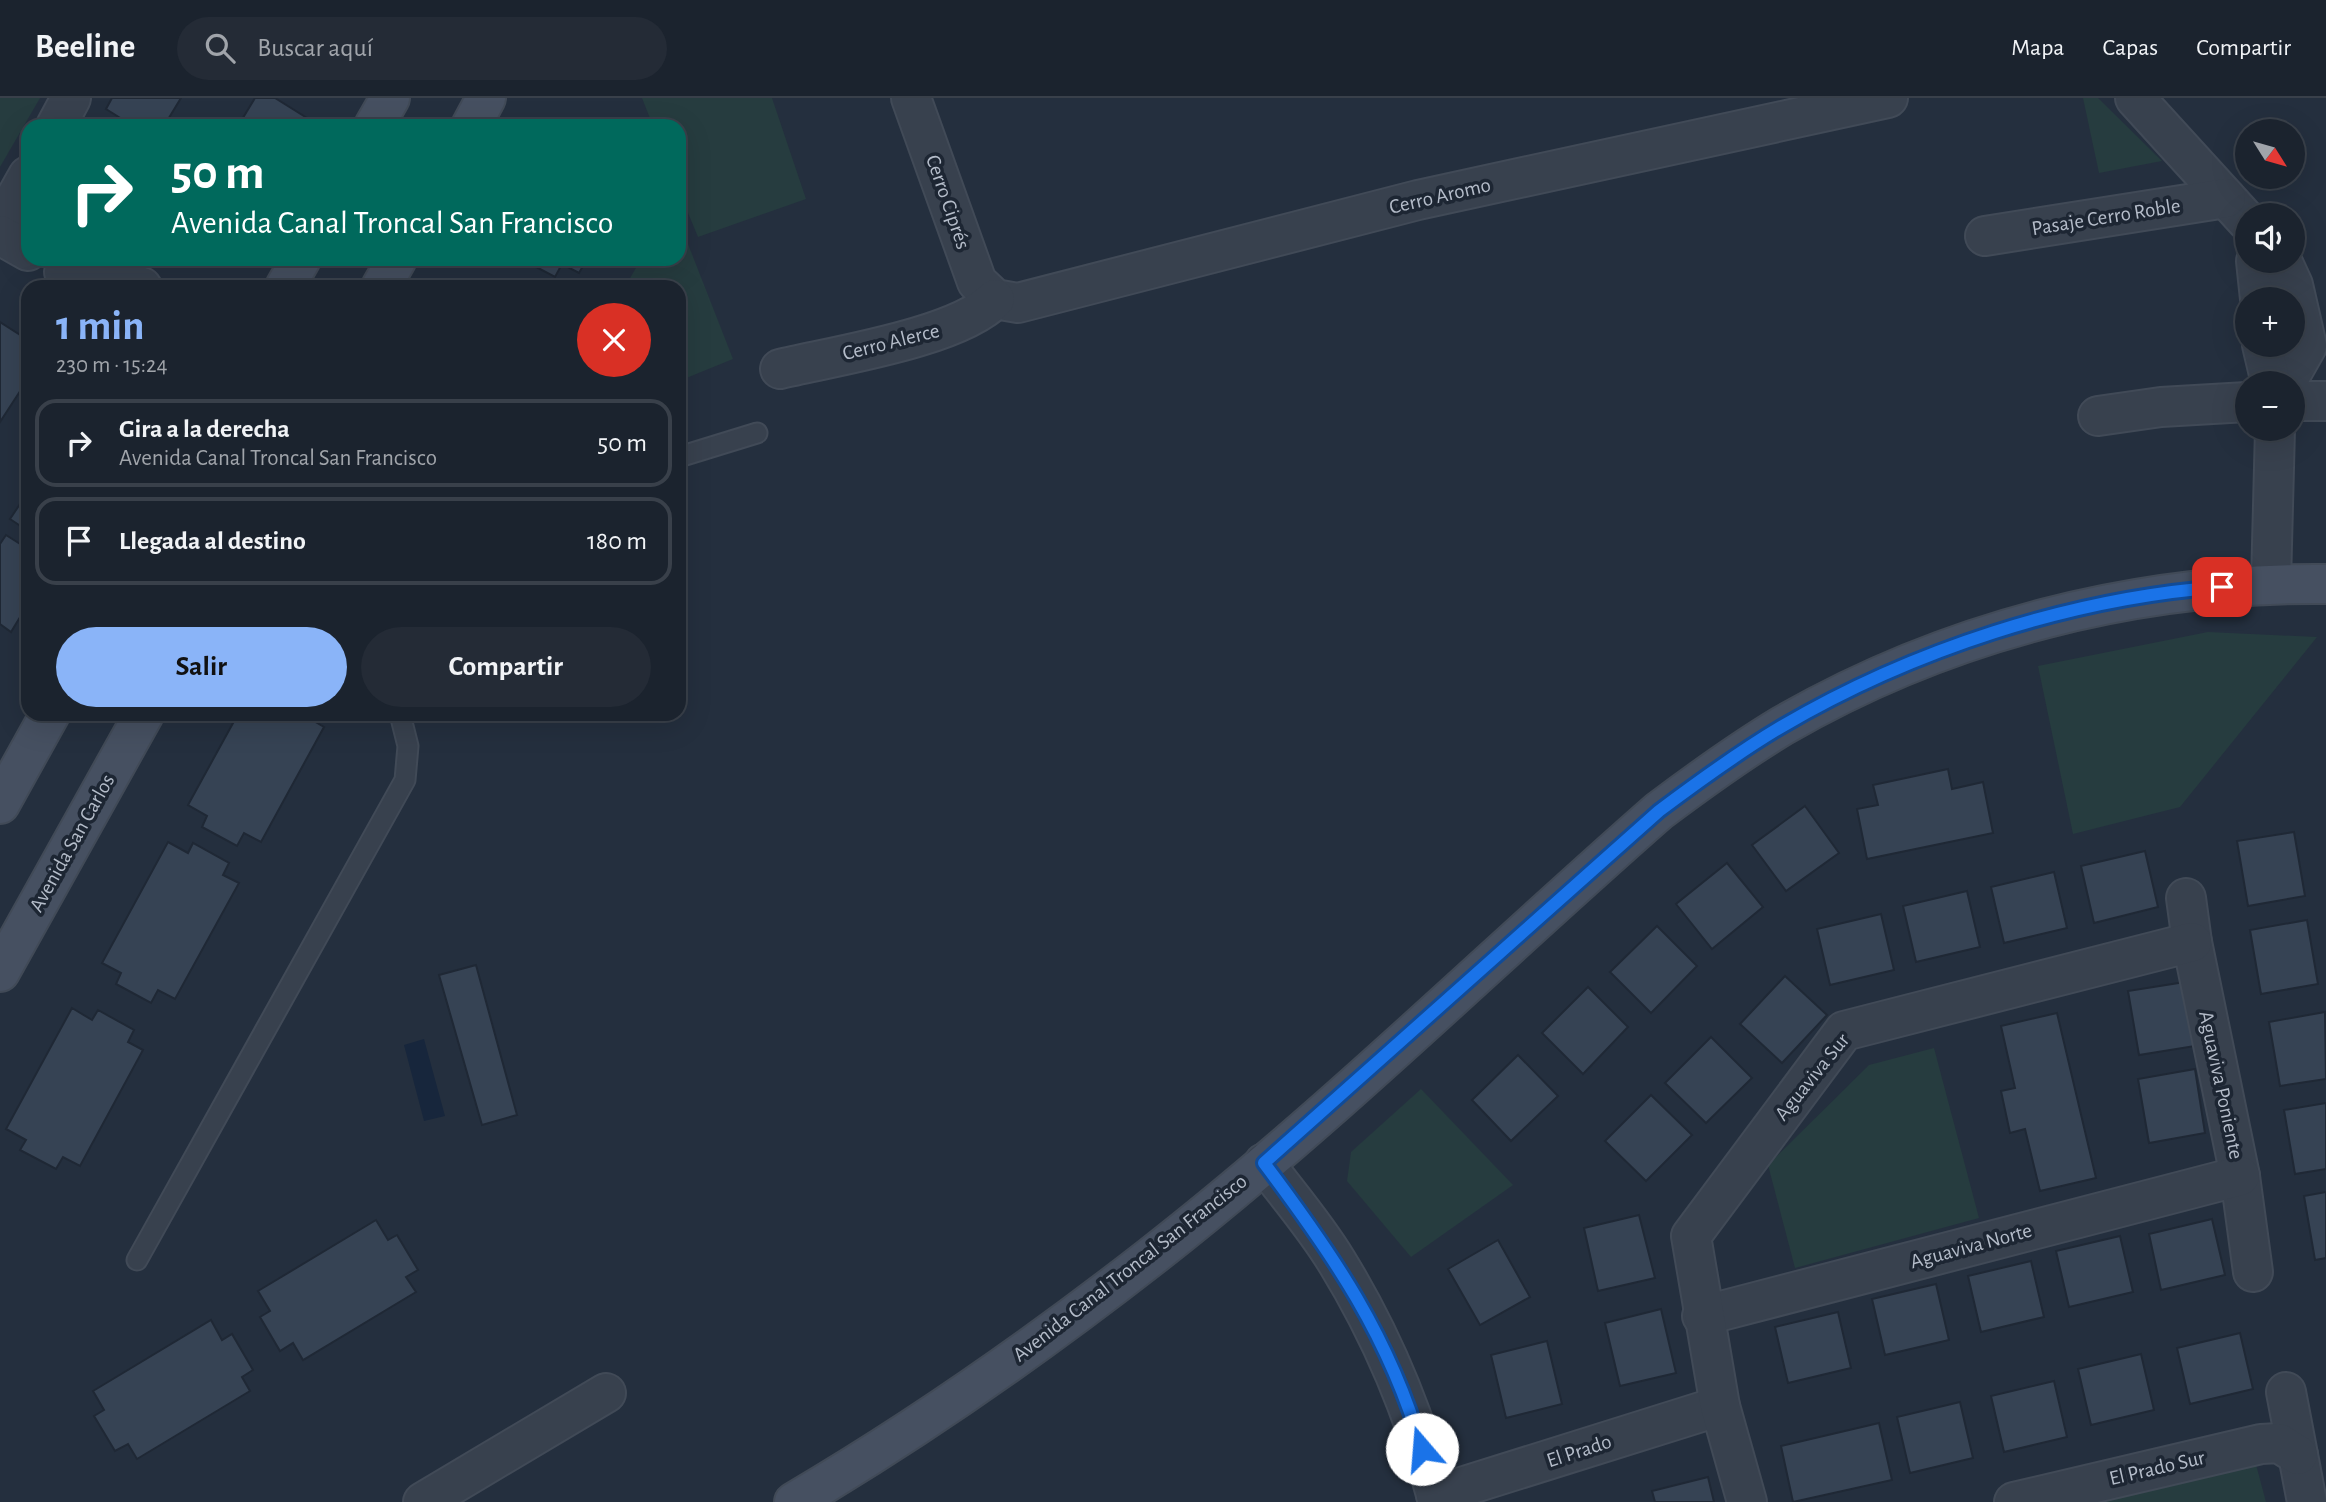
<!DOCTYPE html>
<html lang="es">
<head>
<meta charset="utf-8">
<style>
  body { margin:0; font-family:"Alegreya Sans",sans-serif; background:#242b36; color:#f1f3f6; height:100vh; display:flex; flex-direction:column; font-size:26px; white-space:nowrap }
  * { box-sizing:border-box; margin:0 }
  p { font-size:23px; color:#a0a4aa }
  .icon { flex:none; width:38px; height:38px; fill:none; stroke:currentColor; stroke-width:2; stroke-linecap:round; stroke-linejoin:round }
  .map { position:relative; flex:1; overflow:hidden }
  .side { position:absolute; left:21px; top:182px; width:665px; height:441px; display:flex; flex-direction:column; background:#1b232e; border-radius:21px; box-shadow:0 7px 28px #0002,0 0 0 2px #39404a }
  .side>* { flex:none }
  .banner { position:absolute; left:21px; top:21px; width:665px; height:147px; border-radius:21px; box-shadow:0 7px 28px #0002,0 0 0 2px #39404a; background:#00695c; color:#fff; overflow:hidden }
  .needle { width:46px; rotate:127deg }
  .tools { position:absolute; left:2235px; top:21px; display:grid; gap:14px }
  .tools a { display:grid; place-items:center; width:70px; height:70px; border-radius:50%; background:#1b232e; box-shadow:0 7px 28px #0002,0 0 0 2px #39404a; font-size:35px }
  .pin { position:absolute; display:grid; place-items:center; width:60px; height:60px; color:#fff; margin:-30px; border-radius:14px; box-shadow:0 4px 10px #0006 }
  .me { position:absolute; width:77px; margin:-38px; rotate:342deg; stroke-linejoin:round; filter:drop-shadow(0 0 5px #0008) }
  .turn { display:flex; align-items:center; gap:24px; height:147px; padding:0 35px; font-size:32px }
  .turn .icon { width:91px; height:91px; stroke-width:2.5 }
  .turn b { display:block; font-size:49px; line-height:60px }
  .round { display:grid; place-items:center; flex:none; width:74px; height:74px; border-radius:37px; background:#242b36 }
  .summary { display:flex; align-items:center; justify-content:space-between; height:119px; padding:0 35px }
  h1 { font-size:42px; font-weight:600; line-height:52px; color:#8ab4f8 }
  .primary-button { display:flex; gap:14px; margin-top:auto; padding:14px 35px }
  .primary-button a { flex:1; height:80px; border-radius:42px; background:#8ab4f8; color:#111; font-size:28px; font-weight:600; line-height:80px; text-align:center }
  .primary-button a+a { background:#242b36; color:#f1f3f6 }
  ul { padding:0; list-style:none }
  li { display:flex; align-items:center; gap:21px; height:88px; margin:0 14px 10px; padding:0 21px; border:4px solid #39404a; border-radius:21px }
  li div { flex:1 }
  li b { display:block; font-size:26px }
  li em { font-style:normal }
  header { display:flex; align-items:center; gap:42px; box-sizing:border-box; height:98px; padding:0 35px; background:#1b232e; border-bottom:2px solid #39404a }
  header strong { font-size:33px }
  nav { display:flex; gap:38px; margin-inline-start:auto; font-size:24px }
  .search { width:490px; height:63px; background:#242b36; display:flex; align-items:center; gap:18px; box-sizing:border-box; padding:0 24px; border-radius:38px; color:#a0a4aa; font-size:26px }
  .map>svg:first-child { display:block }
</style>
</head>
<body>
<header>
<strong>Beeline</strong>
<div class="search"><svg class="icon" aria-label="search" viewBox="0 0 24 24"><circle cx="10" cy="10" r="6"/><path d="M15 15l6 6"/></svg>Buscar aquí</div>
<nav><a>Mapa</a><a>Capas</a><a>Compartir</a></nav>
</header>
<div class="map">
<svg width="2326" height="1404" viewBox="0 0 2326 1404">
  <rect width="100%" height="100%" fill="#242f3e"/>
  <g fill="#263c3f">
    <path d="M0,0H40L0,69Z"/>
    <path d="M642,0H772L806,101L698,139L679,93V28H653Z"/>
    <path d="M2083,0H2098L2162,63L2099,75Z"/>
    <path d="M679,123L733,261L679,283V189H625L641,161H679Z"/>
    <path d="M2208,534L2317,539L2180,709L2073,736L2038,568Z"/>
    <path d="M1934,950L1979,1120L1795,1170L1768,1067L1869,967Z"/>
    <path d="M1421,991L1513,1087L1411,1159L1347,1083L1351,1054Z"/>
    <path d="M2254,1359L2266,1404H2079Z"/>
  </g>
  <path fill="#17263c" d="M424,941L445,1018L424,1023L404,947Z"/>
  <g fill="#364354" stroke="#1f2835" stroke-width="2">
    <path d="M112,0H181L164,28H133L106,11Z"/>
    <path d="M255,0H275L307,20L302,28H238Z"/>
    <path d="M521,161H587L579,175L562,166L555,179Z"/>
    <path d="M0,224L28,242V281L0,324Z"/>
    <path d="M28,394V433L10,421Z"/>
    <path d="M6,437L28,451V506L11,534L0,526V446Z"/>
    <path d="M238,616H311L309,620L324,629L261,744L244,735L237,748L202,729L207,718L188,707Z"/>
    <path d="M1948,671L1952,691L1983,684L1993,735L1867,761L1857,711L1878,707L1873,687Z"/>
    <path d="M1805,708L1839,755L1786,793L1752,747Z"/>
    <path d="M2294,734L2305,798L2248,808L2237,743Z"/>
    <path d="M168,744L188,755L193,745L229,765L223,777L239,785L175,901L158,892L151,905L116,886L121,875L102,865Z"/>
    <path d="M2145,753L2158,809L2094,825L2081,768Z"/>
    <path d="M1727,765L1763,809L1712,851L1676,806Z"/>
    <path d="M2054,774L2067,830L2004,845L1991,789Z"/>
    <path d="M1967,793L1980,849L1916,864L1903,808Z"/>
    <path d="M1881,816L1894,872L1830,887L1817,831Z"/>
    <path d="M2307,822L2318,886L2261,896L2250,832Z"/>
    <path d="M1657,828L1697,868L1651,915L1610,874Z"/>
    <path d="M476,867L517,1017L482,1027L439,877Z"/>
    <path d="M1785,878L1827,917L1782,965L1740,926Z"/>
    <path d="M2185,884L2195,948L2139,957L2128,893Z"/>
    <path d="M1588,889L1628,929L1583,976L1542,935Z"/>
    <path d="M72,910L92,922L98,912L134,932L128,944L143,952L80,1068L63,1059L56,1071L20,1052L26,1042L6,1031Z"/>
    <path d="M2325,914L2326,981L2280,988L2269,924Z"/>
    <path d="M2057,915L2096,1080L2040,1093L2025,1031L2010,1035L2001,993L2015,990L2001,928Z"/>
    <path d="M1711,939L1752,980L1706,1025L1665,985Z"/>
    <path d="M1518,957L1558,998L1511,1043L1472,1002Z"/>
    <path d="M2195,971L2205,1035L2149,1045L2138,981Z"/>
    <path d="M1651,997L1692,1037L1646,1083L1605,1043Z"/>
    <path d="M2326,1005V1071L2295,1076L2284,1012Z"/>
    <path d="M2326,1094V1160L2315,1162L2304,1098Z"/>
    <path d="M1639,1117L1655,1180L1598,1193L1584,1130Z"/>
    <path d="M2212,1121L2225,1177L2161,1192L2149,1136Z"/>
    <path d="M376,1122L388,1142L397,1137L418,1172L406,1179L416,1194L303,1262L293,1245L280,1253L260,1219L270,1213L258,1193Z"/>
    <path d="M2120,1138L2133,1194L2069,1209L2056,1153Z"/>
    <path d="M1498,1142L1530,1199L1480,1227L1448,1171Z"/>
    <path d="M2031,1163L2044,1219L1981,1234L1968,1178Z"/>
    <path d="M1936,1186L1949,1242L1885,1257L1872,1201Z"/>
    <path d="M1661,1211L1676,1275L1620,1288L1605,1225Z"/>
    <path d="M1838,1214L1851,1270L1788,1285L1775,1229Z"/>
    <path d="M211,1222L222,1242L232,1236L253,1272L242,1279L250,1293L137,1361L128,1346L115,1353L94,1318L104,1312L93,1293Z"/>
    <path d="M2240,1235L2253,1291L2190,1306L2177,1250Z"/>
    <path d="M1547,1243L1562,1306L1506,1320L1491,1257Z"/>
    <path d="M2141,1256L2154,1312L2091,1327L2078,1271Z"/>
    <path d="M2054,1283L2067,1339L2004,1354L1991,1298Z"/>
    <path d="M1960,1304L1973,1360L1910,1375L1897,1319Z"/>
    <path d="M1879,1325L1892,1382L1793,1404L1781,1348Z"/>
    <path d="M1708,1379L1714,1404H1655L1652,1393Z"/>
  </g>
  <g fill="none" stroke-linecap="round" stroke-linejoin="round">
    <defs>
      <g id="lane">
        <path d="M679,359L757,335"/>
        <path d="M137,1162L405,682L408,648L400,616"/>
      </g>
      <g id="street">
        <path d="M911,0L977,184L995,201L1018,205L1418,102L1888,0"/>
        <path d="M2135,0L2247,123"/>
        <path d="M56,28L71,0"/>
        <path d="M0,128L28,78"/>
        <path d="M0,137L28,153"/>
        <path d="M1985,138L2226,100"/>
        <path d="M2256,163L2260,201"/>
        <path d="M2282,163L2293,187L2307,248L2286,285"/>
        <path d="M64,174L106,177L142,189"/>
        <path d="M2262,247L2271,285"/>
        <path d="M780,271C835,258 959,239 995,201"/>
        <path d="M2292,303H2326"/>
        <path d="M2098,318L2161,309L2247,304"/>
        <path d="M2271,485L2275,331"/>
        <path d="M2186,800L2192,844L2240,1078L2253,1174"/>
        <path d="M1264,1065C1289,1098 1316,1129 1337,1164C1383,1239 1416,1319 1438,1404"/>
        <path d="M1702,1218L2240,1078"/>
        <path d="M2286,1294L2307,1404"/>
        <path d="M1436,1397L1720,1308"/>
        <path d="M423,1404L606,1295"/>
        <path d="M1747,1404L1720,1308L1691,1138L1844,933L2192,844"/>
        <path d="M2014,1404L2261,1346L2279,1345L2298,1357"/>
      </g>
      <g id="secondary">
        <path d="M374,28L390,0"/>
        <path d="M471,28L486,0"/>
        <path d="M285,189L301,161"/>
        <path d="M381,189L397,161"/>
        <path d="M0,706L50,616"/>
        <path d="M0,874L144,616"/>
        <path d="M794,1404C918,1331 1038,1247 1152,1158C1329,1020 1490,861 1659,713C1699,683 1739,654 1782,628C1946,533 2137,484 2326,486"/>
      </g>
    </defs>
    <use href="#lane" stroke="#414a57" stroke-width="23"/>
    <use href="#street" stroke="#414a57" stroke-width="42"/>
    <use href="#secondary" stroke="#414a57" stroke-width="42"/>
    <use href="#lane" stroke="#38414e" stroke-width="19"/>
    <use href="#street" stroke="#38414e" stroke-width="38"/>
    <use href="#secondary" stroke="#465061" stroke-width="38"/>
  </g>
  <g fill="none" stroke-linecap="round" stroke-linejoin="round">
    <defs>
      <path id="route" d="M1422,1351C1389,1238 1334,1158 1264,1065L1659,713C1699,683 1739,654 1781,629C1912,552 2071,500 2222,489"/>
    </defs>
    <use href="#route" stroke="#114b97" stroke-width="18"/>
    <use href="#route" stroke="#1a73e8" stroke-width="12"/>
  </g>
  <g text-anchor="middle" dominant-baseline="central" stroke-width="7" stroke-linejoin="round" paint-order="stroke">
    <g font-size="21" fill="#b4bcc9" stroke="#1d2633">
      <text transform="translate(1440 98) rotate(-13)">Cerro Aromo</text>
      <text transform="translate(948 104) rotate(71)">Cerro Ciprés</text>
      <text transform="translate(2106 119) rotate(-9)">Pasaje Cerro Roble</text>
      <text transform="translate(891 244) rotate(-14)">Cerro Alerce</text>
      <text transform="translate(72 745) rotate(-61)">Avenida San Carlos</text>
      <text transform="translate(1812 979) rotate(-51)">Aguaviva Sur</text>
      <text transform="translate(2221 987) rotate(78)">Aguaviva Poniente</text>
      <text transform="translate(1971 1148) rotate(-15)">Aguaviva Norte</text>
      <text transform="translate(1130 1170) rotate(-38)">Avenida Canal Troncal San Francisco</text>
      <text transform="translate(1579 1353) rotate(-18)">El Prado</text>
      <text transform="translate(2157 1370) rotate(-13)">El Prado Sur</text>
    </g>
  </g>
</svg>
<div class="tools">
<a><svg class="needle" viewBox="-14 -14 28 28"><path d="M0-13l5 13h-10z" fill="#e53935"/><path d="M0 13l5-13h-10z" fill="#a0a4aa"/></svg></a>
<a><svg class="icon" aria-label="sound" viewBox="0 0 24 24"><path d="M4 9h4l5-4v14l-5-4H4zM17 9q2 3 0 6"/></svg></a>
<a>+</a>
<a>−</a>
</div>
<div class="pin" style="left:2222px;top:489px;background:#d93025"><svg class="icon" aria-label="arrive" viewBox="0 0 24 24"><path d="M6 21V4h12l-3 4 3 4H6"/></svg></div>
<svg class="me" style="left:1422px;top:1351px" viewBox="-20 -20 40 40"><circle r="19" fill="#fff"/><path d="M0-13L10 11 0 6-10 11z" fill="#1a73e8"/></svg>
<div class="banner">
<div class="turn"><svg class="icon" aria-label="right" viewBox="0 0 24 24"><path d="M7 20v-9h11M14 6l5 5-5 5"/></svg><div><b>50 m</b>Avenida Canal Troncal San Francisco</div></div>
</div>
<section class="side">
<div class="summary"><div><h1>1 min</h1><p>230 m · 15:24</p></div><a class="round" style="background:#d93025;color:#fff"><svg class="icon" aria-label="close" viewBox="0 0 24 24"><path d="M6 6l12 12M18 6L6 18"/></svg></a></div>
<ul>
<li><svg class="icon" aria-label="right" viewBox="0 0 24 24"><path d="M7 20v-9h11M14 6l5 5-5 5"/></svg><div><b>Gira a la derecha</b><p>Avenida Canal Troncal San Francisco</p></div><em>50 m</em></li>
<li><svg class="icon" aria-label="arrive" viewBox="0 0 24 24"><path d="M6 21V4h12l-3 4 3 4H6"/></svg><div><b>Llegada al destino</b></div><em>180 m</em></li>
</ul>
<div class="primary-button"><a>Salir</a><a>Compartir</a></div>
</section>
</div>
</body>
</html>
